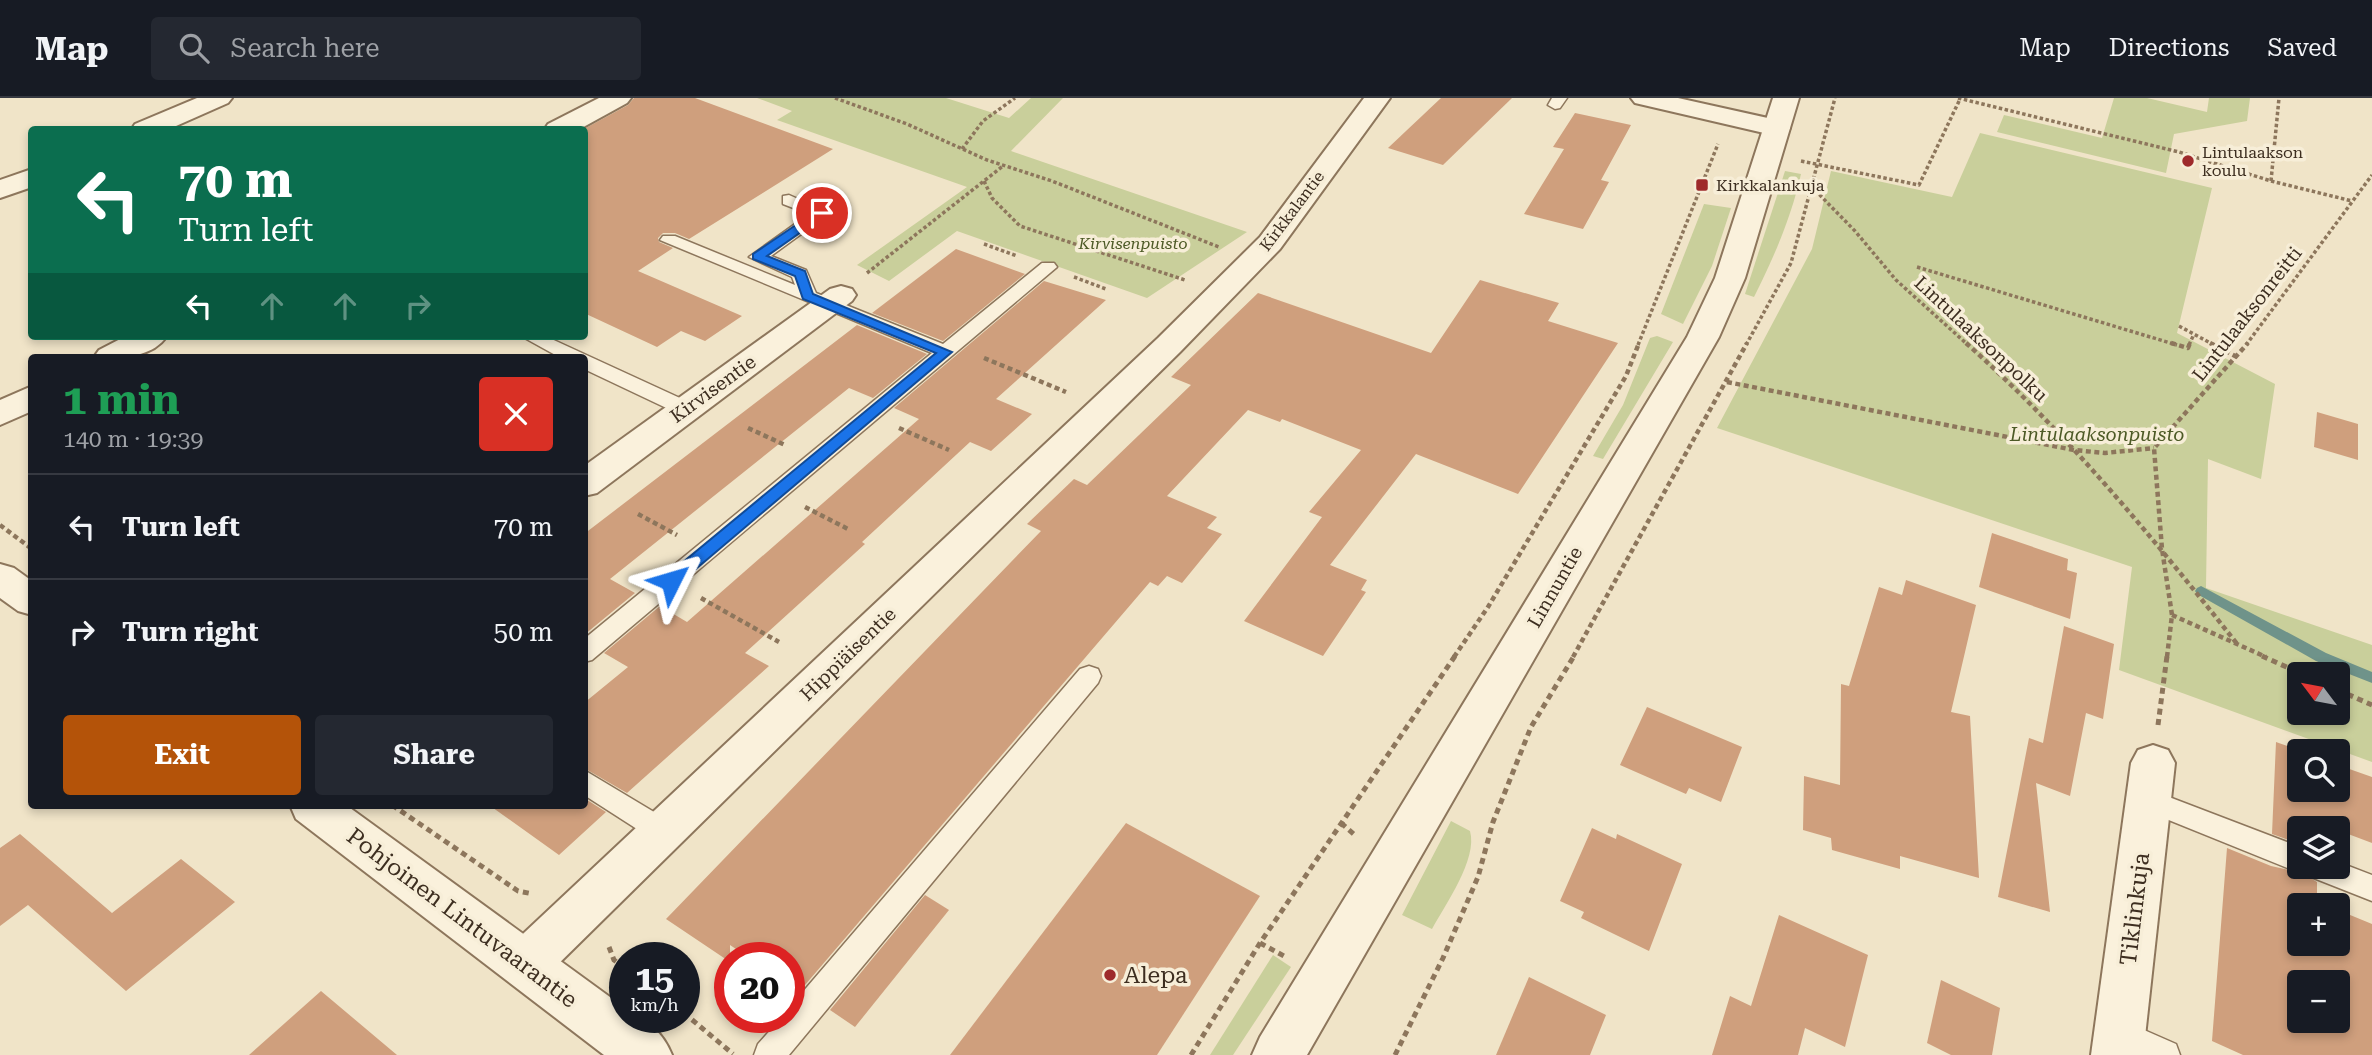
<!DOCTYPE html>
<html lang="en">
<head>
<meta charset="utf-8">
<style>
  body { margin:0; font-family:"Roboto Serif",serif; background:#242831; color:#f1f3f6; height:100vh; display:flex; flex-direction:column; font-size:26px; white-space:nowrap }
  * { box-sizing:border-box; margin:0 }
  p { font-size:23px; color:#9ea1a6 }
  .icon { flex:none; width:38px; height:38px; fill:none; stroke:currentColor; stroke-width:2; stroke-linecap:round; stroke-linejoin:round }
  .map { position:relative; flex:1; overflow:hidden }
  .drawer { position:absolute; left:28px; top:256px; width:560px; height:455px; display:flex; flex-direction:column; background:#171b24; border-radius:7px; box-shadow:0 4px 10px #0003 }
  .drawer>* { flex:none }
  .top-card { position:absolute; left:28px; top:28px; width:560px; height:214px; border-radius:7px; box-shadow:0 4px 10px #0003; background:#0b6e4f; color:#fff; overflow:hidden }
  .needle { width:46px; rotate:302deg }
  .buttons { position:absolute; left:2287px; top:564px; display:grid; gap:14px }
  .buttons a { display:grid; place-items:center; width:63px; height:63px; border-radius:7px; background:#171b24; box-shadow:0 4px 10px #0003; font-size:35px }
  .speed { position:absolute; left:609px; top:844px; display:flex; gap:14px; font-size:35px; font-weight:700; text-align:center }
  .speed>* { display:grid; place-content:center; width:91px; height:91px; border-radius:50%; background:#171b24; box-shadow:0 4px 10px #0003; line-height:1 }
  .speed small { font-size:18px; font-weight:400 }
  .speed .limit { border:10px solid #d22; background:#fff; color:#111 }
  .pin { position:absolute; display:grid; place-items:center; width:60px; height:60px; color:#fff; margin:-30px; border:4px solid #fff; border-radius:50%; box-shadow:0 2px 7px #0007 }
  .me { position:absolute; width:77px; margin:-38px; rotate:50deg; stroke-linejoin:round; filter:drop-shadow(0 0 5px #0008) }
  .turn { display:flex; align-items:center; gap:24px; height:147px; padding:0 35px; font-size:32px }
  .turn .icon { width:91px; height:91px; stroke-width:2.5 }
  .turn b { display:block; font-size:49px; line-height:60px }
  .lanes { display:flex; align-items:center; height:66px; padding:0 35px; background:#0003; justify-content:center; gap:35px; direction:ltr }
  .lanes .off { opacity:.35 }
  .round { display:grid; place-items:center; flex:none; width:74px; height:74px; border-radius:7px; background:#242831 }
  .summary { display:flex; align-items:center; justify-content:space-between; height:119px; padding:0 35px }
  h1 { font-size:42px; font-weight:700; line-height:52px; color:#1e9e55 }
  .cta { display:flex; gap:14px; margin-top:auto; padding:14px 35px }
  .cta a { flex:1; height:80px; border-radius:7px; background:#b45309; color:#fff; font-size:28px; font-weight:700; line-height:80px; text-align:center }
  .cta a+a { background:#242831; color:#f1f3f6 }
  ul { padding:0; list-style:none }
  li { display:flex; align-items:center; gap:21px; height:105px; padding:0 35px; border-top:2px solid #363941 }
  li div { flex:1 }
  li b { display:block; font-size:26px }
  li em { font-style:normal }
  header { display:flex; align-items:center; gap:42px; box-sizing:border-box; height:98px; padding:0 35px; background:#171b24; border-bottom:2px solid #363941 }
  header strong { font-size:33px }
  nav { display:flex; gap:38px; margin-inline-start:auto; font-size:24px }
  .search { width:490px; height:63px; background:#242831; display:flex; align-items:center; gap:18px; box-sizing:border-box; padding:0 24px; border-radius:7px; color:#9ea1a6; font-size:26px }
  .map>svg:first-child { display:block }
</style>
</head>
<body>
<header>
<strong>Map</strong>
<div class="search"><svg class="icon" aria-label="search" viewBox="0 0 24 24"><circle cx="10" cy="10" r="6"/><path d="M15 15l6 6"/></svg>Search here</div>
<nav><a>Map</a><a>Directions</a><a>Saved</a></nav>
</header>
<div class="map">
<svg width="2372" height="957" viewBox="0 0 2372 957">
  <rect width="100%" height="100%" fill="#f0e4c8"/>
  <g fill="#c9cf9b" fill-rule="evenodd">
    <path d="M757,0H946L1009,20L1031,0H1063L1011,53L1247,134L1147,200L957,133L889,183L857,167L967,89L777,22L792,13Z"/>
    <path d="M2114,0H2147L2207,14L2209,0H2250L2247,23L2174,36L2166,75L1997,34L2004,17L2102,40Z"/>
    <path d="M1980,35L2212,90L2177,235L2275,286L2261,381L2208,361L2206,490L2372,547V664L2119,572L2132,469L1717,330L1812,151L1831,73L1952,99ZM2300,576H2338V614H2300Z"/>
    <path d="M1785,73L1801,76C1791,120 1774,159 1754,199L1745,196Z"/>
    <path d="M1704,106L1731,110L1712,168L1683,226L1661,216Z"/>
    <path d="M1657,238L1673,244L1603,361L1593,358L1623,307L1650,240Z"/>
    <path d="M1451,723L1470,733C1478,761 1445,807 1432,831L1402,817Z"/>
    <path d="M1273,857L1291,869L1233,957H1210Z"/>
  </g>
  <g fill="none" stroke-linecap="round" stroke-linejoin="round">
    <path fill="#6f938a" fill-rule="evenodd" d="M2201,488L2326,555L2372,574V585L2316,563L2197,496L2195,493L2197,490Z"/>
  </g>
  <g fill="#cf9f7d" fill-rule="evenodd">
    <path d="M634,0H695L833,51L689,141L675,135H663L658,140L659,144L673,150L638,173L742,218L705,243L681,233L657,249L584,215V31L628,7Z"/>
    <path d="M1441,0H1512L1443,67L1388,50Z"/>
    <path d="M1575,15L1631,27L1601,82L1609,84L1583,131L1524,116L1564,51L1553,49Z"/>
    <path d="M956,151L1025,176L943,243L872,215Z"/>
    <path d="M1480,182L1559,205L1548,223L1618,245L1518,396L1416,356L1330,467L1367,482L1361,492L1366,494L1323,558L1244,523L1322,419L1309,414L1361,352L1282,321L1280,324L1248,312L1167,398L1217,419L1207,430L1222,436L1182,485L1167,478L1158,488L1150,484L799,894L789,887V859H748L730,847V864L666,821L1041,433L1027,426L1074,381L1087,387L1191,287L1171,279L1258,195L1431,255Z"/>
    <path d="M1044,183L1106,202L996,301L1032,316L991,353L970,344L862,444L865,446L745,555L769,568L627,695L584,670V605L628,569L604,555L660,508L687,524L919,321L894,310Z"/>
    <path d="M857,227L927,256L873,300L849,290L610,481L635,495L584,537V436Z"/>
    <path d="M2317,314L2358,326V362L2314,349Z"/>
    <path d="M1992,435L2068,461L2067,472L2077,475L2070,521L1979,489Z"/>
    <path d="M1906,482L1976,507L1951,614L1970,618L1979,780L1900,758V771L1832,752L1831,740L1803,732L1804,678L1840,687L1841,586L1849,588L1879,489L1902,497Z"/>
    <path d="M2064,528L2114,546L2103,621L2086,615L2070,698L2036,685L2050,814L1998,799L2029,640L2043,645Z"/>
    <path d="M1647,609L1742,649L1721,704L1689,690L1686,696L1620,667Z"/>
    <path d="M2276,644L2301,653L2300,691H2338V667L2372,679V745L2319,725V730H2300V746L2272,736Z"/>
    <path d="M584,700L606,714L559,757L489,707H584Z"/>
    <path d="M1126,725L1260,798L1157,957H950Z"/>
    <path d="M1592,730L1616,741L1617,736L1682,766L1649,853L1581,820L1584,814L1560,803Z"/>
    <path d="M20,736L112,815L181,761L235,804L126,893L28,807L0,828V750Z"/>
    <path d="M2227,750L2271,768L2302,775L2317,784V803L2326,807H2300V845H2338V812L2372,826V957H2243L2212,943ZM2300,884H2338V922H2300Z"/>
    <path d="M925,797L949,812L855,929L830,912Z"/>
    <path d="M1779,817L1868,857L1845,949L1805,930L1798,957H1712L1730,898L1751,908Z"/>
    <path d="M1529,879L1606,917L1590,957H1496Z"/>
    <path d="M1941,882L2000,910L1992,957H1951L1927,945Z"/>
    <path d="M321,893L397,957H249Z"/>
  </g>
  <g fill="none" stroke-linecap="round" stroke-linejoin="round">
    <defs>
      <g id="service">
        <path d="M1552,0H1567L1560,10L1555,11L1548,7Z"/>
        <path d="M789,97L830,115L771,158L806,172L816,195L943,246L1042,165H1054L1057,169L592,562L584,564V541L932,255L660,142L663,138H675L795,187L792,179L749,159L809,116L783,106V98Z"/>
        <path d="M521,238H545L693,306L696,311L686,317L679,316L584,271V259H559Z"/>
        <path d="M1089,568L1098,571L1101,578L1098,585L789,957H754L758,946L782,919H789V910L1080,571Z"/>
        <path d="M584,672L674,726L677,734L674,742L664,746L654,742L584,697Z"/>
        <path d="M2148,691L2300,749V768H2338V764L2372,777V803L2306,777L2304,773L2290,771L2139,710L2135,702L2139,694Z"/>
        <path d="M2119,921L2176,946L2180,957H2131L2108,946L2104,936L2108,926Z"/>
      </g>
      <g id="minor">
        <path d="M197,0H232L228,5L167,32H131L135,26Z"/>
        <path d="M599,0H631L627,5L578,32H544L548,26Z"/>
        <path d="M1364,0H1390L1280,151L1180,254L543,881L526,888L509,881L501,865L509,849L1158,240L1260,139Z"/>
        <path d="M1631,0H1678L1786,24L1790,30L1786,36L1777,38L1635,5Z"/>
        <path d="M32,71V89L0,100V82Z"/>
        <path d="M841,188L852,191L856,197L852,203L597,395L584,398V368L830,191Z"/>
        <path d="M126,238H167C150,262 119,259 94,259L99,252Z"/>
        <path d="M32,288V313L0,327V302Z"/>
        <path d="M2153,647L2168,652L2175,665L2143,957H2091L2131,665L2138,652Z"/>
      </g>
      <g id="tertiary">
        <path d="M1773,0H1799L1745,180L1719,239L1307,957H1252L1260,939L1687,239L1715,180Z"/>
        <path d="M0,466L14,470L32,483V517L18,513L0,500Z"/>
        <path d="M290,707H346L625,910V919C648,919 664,937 672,957H604L296,721Z"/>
      </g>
    </defs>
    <use href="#service" stroke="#8d765c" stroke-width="3"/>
    <use href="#minor" stroke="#8d765c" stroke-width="4"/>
    <use href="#tertiary" stroke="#8d765c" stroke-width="4"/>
    <g stroke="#8d765c" stroke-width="3.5" stroke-dasharray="3.5 2.5" stroke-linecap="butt">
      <path d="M835,0L907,26L987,62L1052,83L1219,149"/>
      <path d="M1958,0L2179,54L2271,83L2279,0"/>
      <path d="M962,51L983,23L1015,0"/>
      <path d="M1801,63L1919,87L1960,1"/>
      <path d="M984,83L992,100L1020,128L1185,182"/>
      <path d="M2271,83L2352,103"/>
      <path d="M1811,88L1855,133L1896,182L1968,247"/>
      <path d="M984,146L1017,158"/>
      <path d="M1917,169L2177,247"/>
      <path d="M867,175L1003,68"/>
      <path d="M1074,179L1106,191"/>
      <path d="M2179,228L2214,247"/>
      <path d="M1638,247L1718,46"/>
      <path d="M1746,247L1791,165L1835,0"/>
      <path d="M2189,247L2194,236"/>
      <path d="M2246,247L2372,77"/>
    </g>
    <g stroke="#8d765c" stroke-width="4.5" stroke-dasharray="5 3.5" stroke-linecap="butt">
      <path d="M1966,245C2068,336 2153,440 2238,547"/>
      <path d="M2171,245L2188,250L2190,245"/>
      <path d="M2210,245L2237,259"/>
      <path d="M984,260L1066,294"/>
      <path d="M1727,284L2074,352L2105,355L2154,350"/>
      <path d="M748,330L785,347"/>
      <path d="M899,330L949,352"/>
      <path d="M805,409L848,431"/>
      <path d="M638,416L677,437"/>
      <path d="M0,427L32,451"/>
      <path d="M701,500L779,544"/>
      <path d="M2172,517L2266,559"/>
      <path d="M1454,559L1488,509L1626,278L1639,245"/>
      <path d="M1573,559L1747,245"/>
      <path d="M2167,559L2172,517L2162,451L2154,350L2248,245"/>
    </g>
    <g stroke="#8d765c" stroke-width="5" stroke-dasharray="6 4.5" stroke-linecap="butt">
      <path d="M2262,558L2302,576"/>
      <path d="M2338,592L2372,607"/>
      <path d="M2158,627L2167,558"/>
      <path d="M392,707L518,793L533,796"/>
      <path d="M1341,725L1356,738"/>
      <path d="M1260,845L1284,858"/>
      <path d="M609,849L614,862L625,870"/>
      <path d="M684,915L733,956"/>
      <path d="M1191,957L1260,845L1455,558"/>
      <path d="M1395,957L1443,860L1478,779L1493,724L1531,629L1574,558"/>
    </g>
    <use href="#service" fill="#faf1dc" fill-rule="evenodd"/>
    <use href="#minor" fill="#faf1dc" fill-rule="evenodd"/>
    <use href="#tertiary" fill="#faf1dc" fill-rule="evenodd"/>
  </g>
  <path fill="#1a73e8" stroke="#114b97" stroke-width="2" d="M818,112L828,115L767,158L805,173L813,196L952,254L677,487H665V479L936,255L803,201L795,178L753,161V156Z"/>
  <g fill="#9e2a2b" stroke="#f7eed8" stroke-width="2.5">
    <circle cx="2188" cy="63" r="7"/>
    <rect x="1695" y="80" width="14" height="14" rx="3.5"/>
    <circle cx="1110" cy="877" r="7"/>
  </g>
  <g text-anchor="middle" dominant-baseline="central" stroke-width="7" stroke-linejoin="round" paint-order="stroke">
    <g font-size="16" fill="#3d2e20" stroke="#f7eed8" text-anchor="start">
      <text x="2202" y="54">Lintulaakson<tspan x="2202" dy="18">koulu</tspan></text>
      <text x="1716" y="87">Kirkkalankuja</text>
    </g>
    <g font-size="16" fill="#3d2e20" stroke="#f7eed8">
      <text transform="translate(1292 113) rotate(-53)">Kirkkalantie</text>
    </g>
    <g font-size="16" font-style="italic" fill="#4d5a26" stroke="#f7eed8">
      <text x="1133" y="145">Kirvisenpuisto</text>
    </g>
    <g font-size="19" fill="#3d2e20" stroke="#f7eed8">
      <text transform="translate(2247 216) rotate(-52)">Lintulaaksonreitti</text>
      <text transform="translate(1981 241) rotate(43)">Lintulaaksonpolku</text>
      <text transform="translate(713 291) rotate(-36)">Kirvisentie</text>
      <text transform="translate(1555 489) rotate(-60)">Linnuntie</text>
      <text transform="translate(848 556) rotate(-44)">Hippiäisentie</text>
    </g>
    <g font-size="19" font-style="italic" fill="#4d5a26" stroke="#f7eed8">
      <text x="2097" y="336">Lintulaaksonpuisto</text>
    </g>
    <g font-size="23" fill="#3d2e20" stroke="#f7eed8">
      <text transform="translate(2135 811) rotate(-83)">Tiklinkuja</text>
      <text transform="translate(462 820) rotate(37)">Pohjoinen Lintuvaarantie</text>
    </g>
    <g font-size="23" fill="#3d2e20" stroke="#f7eed8" text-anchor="start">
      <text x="1124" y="877">Alepa</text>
    </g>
  </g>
</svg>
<div class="buttons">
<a><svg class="needle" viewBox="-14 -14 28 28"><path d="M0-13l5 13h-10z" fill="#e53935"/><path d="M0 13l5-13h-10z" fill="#9ea1a6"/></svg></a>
<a><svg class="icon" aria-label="search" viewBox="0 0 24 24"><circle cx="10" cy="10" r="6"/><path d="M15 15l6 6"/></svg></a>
<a><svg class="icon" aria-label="layers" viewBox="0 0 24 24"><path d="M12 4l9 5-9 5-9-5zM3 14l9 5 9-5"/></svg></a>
<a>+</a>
<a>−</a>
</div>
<div class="speed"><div>15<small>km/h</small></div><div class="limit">20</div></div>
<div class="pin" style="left:822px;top:115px;background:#d93025"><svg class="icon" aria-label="arrive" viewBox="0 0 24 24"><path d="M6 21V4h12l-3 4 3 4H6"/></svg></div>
<svg class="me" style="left:671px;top:483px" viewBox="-20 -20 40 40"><path d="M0-17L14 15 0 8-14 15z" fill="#1a73e8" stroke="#fff" stroke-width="4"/></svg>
<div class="top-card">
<div class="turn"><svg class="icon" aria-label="left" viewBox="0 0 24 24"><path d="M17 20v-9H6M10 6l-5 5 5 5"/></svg><div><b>70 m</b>Turn left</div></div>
<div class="lanes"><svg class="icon" aria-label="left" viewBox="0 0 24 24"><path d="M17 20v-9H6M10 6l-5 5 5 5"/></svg><svg class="icon off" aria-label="ahead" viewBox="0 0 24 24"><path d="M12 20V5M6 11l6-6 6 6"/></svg><svg class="icon off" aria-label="ahead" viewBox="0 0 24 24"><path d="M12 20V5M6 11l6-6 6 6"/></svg><svg class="icon off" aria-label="right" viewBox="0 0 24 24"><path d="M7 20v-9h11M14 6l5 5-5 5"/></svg></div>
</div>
<section class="drawer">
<div class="summary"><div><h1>1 min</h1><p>140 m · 19:39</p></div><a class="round" style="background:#d93025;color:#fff"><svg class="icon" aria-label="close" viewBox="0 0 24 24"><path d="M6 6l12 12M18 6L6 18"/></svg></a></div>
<ul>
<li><svg class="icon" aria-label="left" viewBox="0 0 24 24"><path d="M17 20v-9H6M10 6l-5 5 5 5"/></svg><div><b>Turn left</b></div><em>70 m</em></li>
<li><svg class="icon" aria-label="right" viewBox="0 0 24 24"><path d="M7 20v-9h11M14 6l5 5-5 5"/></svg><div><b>Turn right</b></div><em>50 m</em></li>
</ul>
<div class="cta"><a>Exit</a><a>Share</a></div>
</section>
</div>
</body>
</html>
